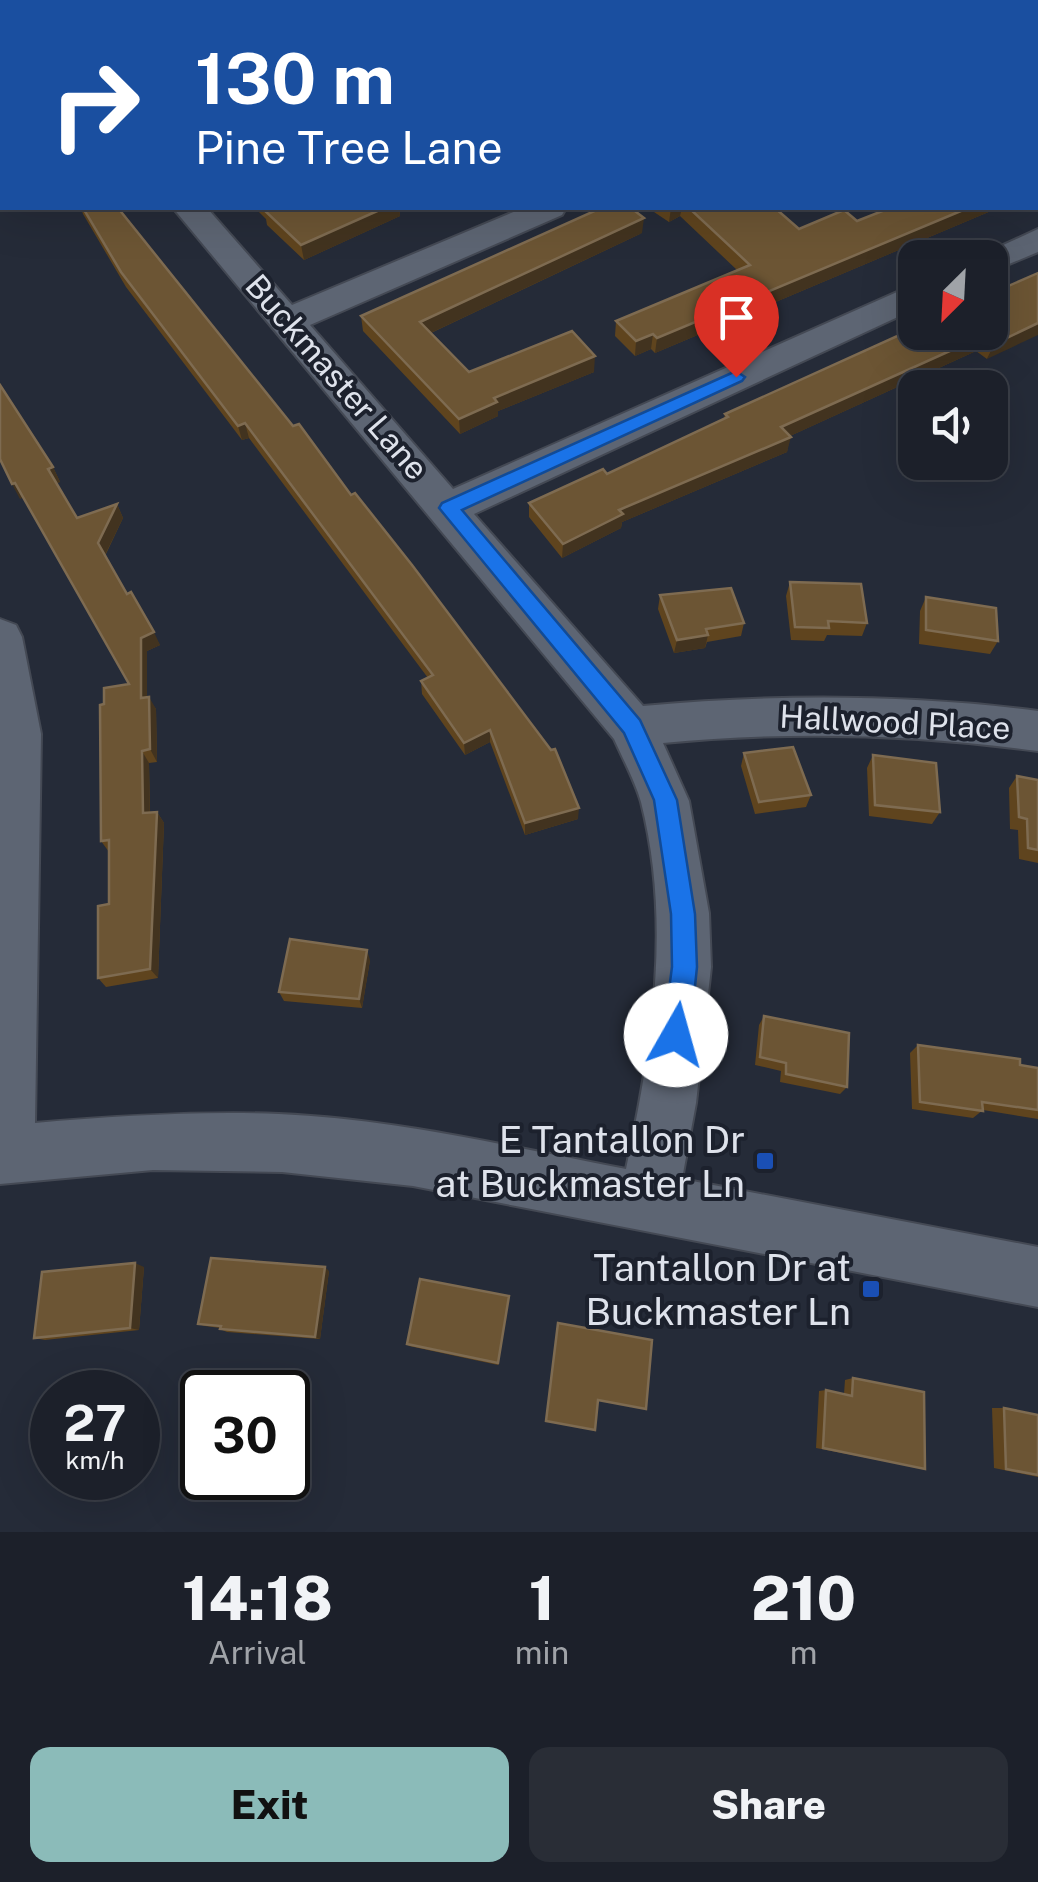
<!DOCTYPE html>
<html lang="en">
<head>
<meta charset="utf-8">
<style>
  body { margin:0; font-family:"Public Sans",sans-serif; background:#292d36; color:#f1f3f6; height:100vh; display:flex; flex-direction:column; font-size:38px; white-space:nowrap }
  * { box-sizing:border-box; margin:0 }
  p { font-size:32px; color:#a0a3a8 }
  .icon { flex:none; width:55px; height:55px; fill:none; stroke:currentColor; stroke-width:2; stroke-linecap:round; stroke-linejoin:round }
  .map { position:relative; height:1532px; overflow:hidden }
  .panel { display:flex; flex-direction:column; background:#1c202a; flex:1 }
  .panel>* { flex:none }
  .guide { position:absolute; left:0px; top:0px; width:1040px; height:210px; box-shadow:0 10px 40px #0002,0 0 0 2px #3a3e47; background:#1a4fa0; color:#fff; overflow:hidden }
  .needle { width:65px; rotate:204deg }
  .tools { position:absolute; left:898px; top:240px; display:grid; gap:20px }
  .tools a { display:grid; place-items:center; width:110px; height:110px; border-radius:20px; background:#1c202a; box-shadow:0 10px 40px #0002,0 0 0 2px #3a3e47; font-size:50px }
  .speed { position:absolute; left:30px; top:1370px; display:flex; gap:20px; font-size:50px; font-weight:700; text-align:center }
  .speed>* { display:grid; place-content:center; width:130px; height:130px; border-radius:50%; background:#1c202a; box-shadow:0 10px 40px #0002,0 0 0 2px #3a3e47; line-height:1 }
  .speed small { font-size:25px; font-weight:400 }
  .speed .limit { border:5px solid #111; border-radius:15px; background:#fff; color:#111 }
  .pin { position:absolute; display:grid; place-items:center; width:85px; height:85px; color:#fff; margin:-102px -42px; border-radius:50% 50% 50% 0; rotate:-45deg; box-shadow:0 0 10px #0007 }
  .pin .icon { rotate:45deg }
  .me { position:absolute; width:110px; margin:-55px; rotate:7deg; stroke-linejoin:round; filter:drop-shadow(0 0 8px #0008) }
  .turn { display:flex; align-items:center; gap:35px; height:210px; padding:0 30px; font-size:45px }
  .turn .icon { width:130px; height:130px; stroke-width:2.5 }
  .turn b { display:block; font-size:70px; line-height:85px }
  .eta { display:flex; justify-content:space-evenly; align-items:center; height:170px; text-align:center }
  .eta b { font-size:60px; font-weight:800; line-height:70px }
  .primary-button { display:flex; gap:20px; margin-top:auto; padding:20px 30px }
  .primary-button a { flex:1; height:115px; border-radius:20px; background:#8bbbb9; color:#111; font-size:40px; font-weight:800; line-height:115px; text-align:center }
  .primary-button a+a { background:#292d36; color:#f1f3f6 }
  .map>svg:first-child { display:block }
</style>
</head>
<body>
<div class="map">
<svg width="1038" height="1532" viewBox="0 0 1038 1532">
  <rect width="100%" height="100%" fill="#252b38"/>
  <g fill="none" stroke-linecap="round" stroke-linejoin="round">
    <defs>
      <g id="minor">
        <path d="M811,0H839L840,2H812Z"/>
        <path d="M173,208H207L292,305L523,208H566L562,215L310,325L453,489L915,284V309L474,514L643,706C775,694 906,694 1038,711V751C913,734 788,731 663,743L689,801L709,913L711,967L696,1103L682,1179L1038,1247V1307L413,1186L282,1172L153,1170L0,1184V619L16,625L22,637L41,734L35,1123C117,1116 197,1111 279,1114C396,1119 511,1147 626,1169C652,1048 672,924 641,802C635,781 623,759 614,739Z"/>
        <path d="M1038,229V252L990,272V258H975Z"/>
      </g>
    </defs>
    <use href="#minor" stroke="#444954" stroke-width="4"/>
    <use href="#minor" fill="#5d6573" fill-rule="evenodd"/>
  </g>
  <g fill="#5f441e">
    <path d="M81,208H118L578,819L525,835L490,742L465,755L422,694L421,681L428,678L249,438L242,440L126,287L83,214Z"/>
    <path d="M255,208H399L400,216L304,260L267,225L266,219Z"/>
    <path d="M648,208H775L799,229L857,221L890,208H998L655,353L651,349L635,356L615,336L616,321L737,270L680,216L669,222Z"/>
    <path d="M642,233L431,333L469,372H594L498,411V416L460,434L363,331L361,316Z"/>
    <path d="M1038,273L987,359L976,351L790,436L787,452L622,522L621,528L562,558L529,517V503L607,474L724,419L725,414Z"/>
    <path d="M53,467L60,482L56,483L77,518L117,504L123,518L105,556L127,594L160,645L147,651V697L156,709L157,762L149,763L150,812H157L164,823L158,978L106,987L98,978L109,904V852L101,841L104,704L129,684L23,497L20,499Z"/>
    <path d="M790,582L867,623L862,636L827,635L824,641L791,640L786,596Z"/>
    <path d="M660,595L744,623L741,636L707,642L705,648L674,653L658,609Z"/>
    <path d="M926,597L998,641L990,654L919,644L920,611Z"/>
    <path d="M744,753L811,795L806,807L755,814L741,766Z"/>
    <path d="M873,755L940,812L932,824L869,816L867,768Z"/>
    <path d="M1017,776L1038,780V863L1019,859L1018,830L1010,829L1009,788Z"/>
    <path d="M370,960L362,1008L284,1001L279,992Z"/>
    <path d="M764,1016L847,1087L840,1094L780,1082L781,1071L755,1065L759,1025Z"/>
    <path d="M918,1045L1038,1068V1119L983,1110L973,1118L912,1109L910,1053Z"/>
    <path d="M144,1267L139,1330L45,1340L34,1338Z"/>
    <path d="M329,1271L320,1339L227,1332L220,1329V1328L205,1326L198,1324Z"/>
    <path d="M509,1296L498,1365L409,1346L407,1344Z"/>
    <path d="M853,1378L925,1469L816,1448L819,1391L826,1390L844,1394L845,1380Z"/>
    <path d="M992,1408H1004L1038,1415V1477L994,1468Z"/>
  </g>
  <g fill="#42331f">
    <path d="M384,208H399L400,216L304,260L301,245Z"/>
    <path d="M671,208H682L680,216L669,222Z"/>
    <path d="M968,208H998L655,353L657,338Z"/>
    <path d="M644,218L642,233L422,337L420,322Z"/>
    <path d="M1038,323V335L987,359L994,344Z"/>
    <path d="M653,334L651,349L635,356L636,341Z"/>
    <path d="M983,336L976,351L777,442L781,427Z"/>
    <path d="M595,356L594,372L498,411V416L460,434L459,419L494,398Z"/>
    <path d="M245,423L249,438L242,440L238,426Z"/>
    <path d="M791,437L787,452L622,522L621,528L562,558L563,544L619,510Z"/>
    <path d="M53,467L60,482L55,484L48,469Z"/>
    <path d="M15,483L23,497L20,499L12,484Z"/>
    <path d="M117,504L123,518L104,557L98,543Z"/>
    <path d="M154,632L160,645L147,651V711L141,698V638Z"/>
    <path d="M708,635L705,648L674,653L677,640Z"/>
    <path d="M149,697L156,709L157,762L150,749Z"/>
    <path d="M490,730V742L465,755L464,743Z"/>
    <path d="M142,751L149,763L150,824L143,813Z"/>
    <path d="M579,808L578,819L525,835V823Z"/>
    <path d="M157,812L164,823L158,978L150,969Z"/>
    <path d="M367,950L370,960L362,1008L359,999Z"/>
    <path d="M135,1263L144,1267L139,1330L130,1328Z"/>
    <path d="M325,1267L329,1271L320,1339L315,1337Z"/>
  </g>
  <g fill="#6c5534" stroke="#7e6b51" stroke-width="2.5">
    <path d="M322,0H354L353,2H321Z"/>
    <path d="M599,0H746L748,2H591Z"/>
    <path d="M879,0H1001L1005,2H879Z"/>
    <path d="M83,208H118L293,426L299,424L351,495L355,493L412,565L551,750L555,749L579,808L525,823L490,730L464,743L421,681L433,675L245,423L238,426L121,272Z"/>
    <path d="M266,208H384L301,245L264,210L267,208Z"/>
    <path d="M601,208H631L644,218L420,322L469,372L572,331L595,356L494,398L497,402L459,419L361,316Z"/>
    <path d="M689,208H775L799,229L844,210L857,221L890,208H968L657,338L653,334L636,341L616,321L750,265Z"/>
    <path d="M1038,273V323L994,344L983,336L781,427L791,437L619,510L623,514L563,544L529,503L603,469L607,474L728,417L725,414L915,328V332H990V294Z"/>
    <path d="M0,385L53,467L48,469L77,518L117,504L98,543L127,594L131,592L154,632L141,638V698L149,697L150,749L142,751L143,813L157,812L150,969L98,978V906L109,904V840L101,841L100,705L104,704V688L129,684L15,483L12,484L0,459Z"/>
    <path d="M790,582L861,584L867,623L828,621L829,628L795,627Z"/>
    <path d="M731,588L744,623L706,629L708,635L677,640L660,595Z"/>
    <path d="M926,597L996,608L998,641L926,630Z"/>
    <path d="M793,747L811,795L759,802L744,753Z"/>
    <path d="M873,755L936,763L940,812L875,805Z"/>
    <path d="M1017,776L1038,780V850L1028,848L1027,819L1019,817Z"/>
    <path d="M290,939L367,950L359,999L279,992Z"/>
    <path d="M764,1016L849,1033L847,1087L786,1074V1063L760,1057Z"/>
    <path d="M918,1045L1020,1059V1065L1038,1068V1110L982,1102L983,1111L920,1102Z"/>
    <path d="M211,1258L325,1267L315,1337L220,1329L221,1326L198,1324Z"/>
    <path d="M135,1263L130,1328L34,1338L42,1272Z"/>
    <path d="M420,1279L509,1296L498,1363L407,1344Z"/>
    <path d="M558,1323L652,1340L646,1409L598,1400L595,1430L546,1421Z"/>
    <path d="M853,1378L924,1392L925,1469L823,1448L826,1390L852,1396Z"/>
    <path d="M1004,1408L1038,1415V1475L1006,1469Z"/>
    <path d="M77,1478H104V1480L76,1484Z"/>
  </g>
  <path fill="#1a73e8" stroke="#114b97" stroke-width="2.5" d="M736,371L745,377L742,381L462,510L640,720L677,800L695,914L697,967L690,1035L686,1044L676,1048L667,1044L663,1035L672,967L671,914L654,800L624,733L439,508L442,503Z"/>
  <g fill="#1a4fb4" stroke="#1c212d" stroke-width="4">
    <rect x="755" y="1151" width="20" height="20" rx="5"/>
    <rect x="861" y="1279" width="20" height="20" rx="5"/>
  </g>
  <g text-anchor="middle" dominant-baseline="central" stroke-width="8" stroke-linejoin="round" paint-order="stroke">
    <g font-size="32" fill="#dee2eb" stroke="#1c212d">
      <text transform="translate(337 377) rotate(49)">Buckmaster Lane</text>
      <text transform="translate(895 722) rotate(3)">Hallwood Place</text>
    </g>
    <g font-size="38" fill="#dee2eb" stroke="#1c212d" text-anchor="end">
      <text x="745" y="1139">E Tantallon Dr<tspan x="745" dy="44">at Buckmaster Ln</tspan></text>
      <text x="851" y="1267">Tantallon Dr at<tspan x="851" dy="44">Buckmaster Ln</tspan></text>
    </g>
  </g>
</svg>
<div class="tools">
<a><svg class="needle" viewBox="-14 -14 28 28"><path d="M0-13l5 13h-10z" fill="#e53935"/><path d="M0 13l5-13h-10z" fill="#a0a3a8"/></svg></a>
<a><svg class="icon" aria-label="sound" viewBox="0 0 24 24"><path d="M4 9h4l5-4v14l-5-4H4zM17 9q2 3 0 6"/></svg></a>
</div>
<div class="speed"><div>27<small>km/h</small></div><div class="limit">30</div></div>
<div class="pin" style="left:736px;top:377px;background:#d93025"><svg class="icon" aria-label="arrive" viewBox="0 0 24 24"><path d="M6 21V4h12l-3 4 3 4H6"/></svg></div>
<svg class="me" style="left:676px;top:1035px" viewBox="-20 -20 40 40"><circle r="19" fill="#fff"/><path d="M0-13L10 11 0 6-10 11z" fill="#1a73e8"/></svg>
<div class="guide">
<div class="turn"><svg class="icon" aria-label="right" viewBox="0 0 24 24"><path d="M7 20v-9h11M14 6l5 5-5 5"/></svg><div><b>130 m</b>Pine Tree Lane</div></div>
</div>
</div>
<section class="panel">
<div class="eta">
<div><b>14:18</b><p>Arrival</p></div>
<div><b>1</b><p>min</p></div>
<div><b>210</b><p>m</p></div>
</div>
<div class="primary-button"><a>Exit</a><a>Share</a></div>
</section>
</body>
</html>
